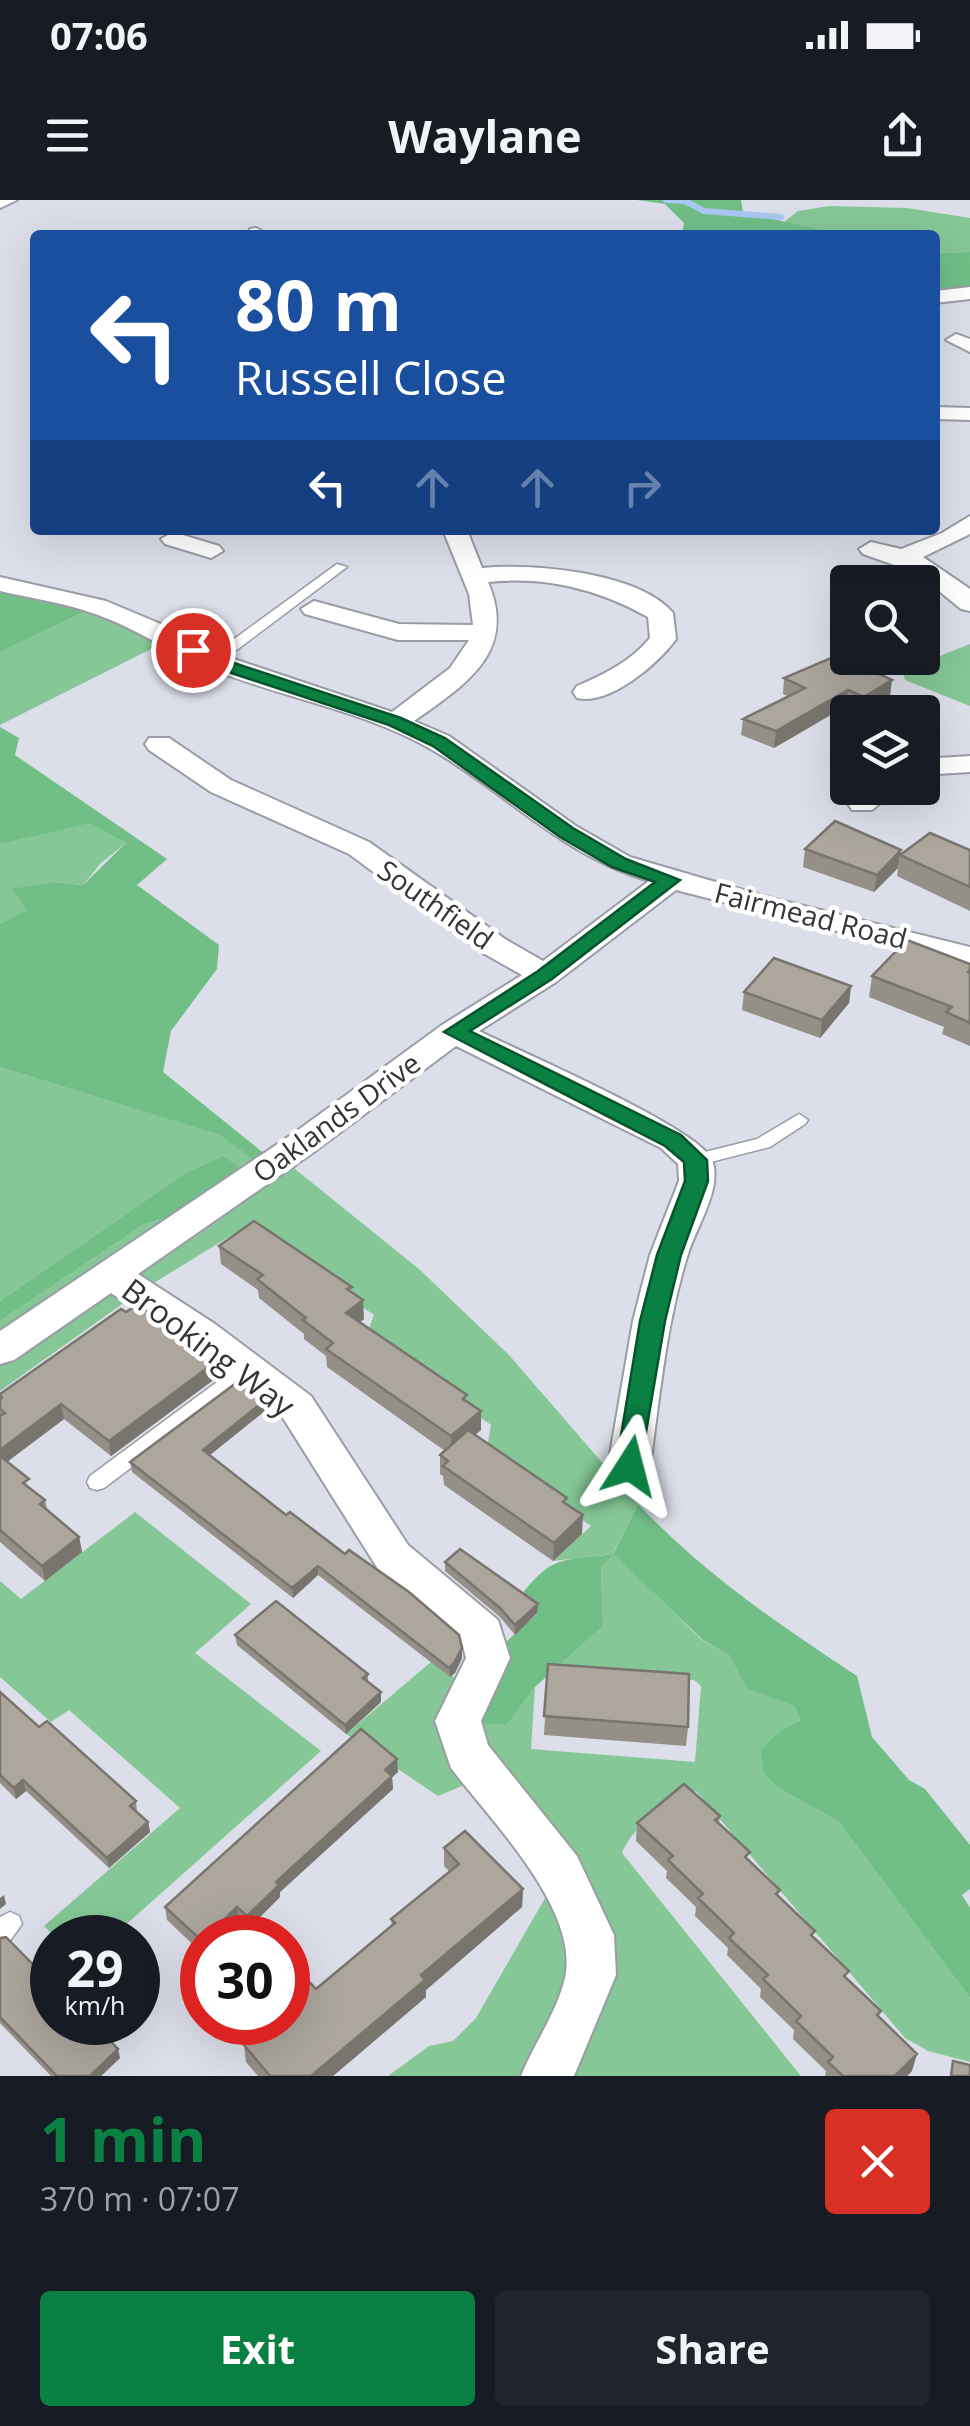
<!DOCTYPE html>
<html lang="en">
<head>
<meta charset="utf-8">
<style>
  body { margin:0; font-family:"Open Sans",sans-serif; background:#20242c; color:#f1f3f6; height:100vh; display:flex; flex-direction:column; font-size:38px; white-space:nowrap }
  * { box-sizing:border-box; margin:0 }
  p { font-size:32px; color:#9ea1a6 }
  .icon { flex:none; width:55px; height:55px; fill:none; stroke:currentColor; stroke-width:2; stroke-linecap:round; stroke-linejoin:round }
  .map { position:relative; height:1876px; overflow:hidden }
  .drawer { display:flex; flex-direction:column; background:#171b24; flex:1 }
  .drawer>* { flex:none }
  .banner { position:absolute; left:30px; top:30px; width:910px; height:305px; border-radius:10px; box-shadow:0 10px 40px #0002; background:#1a4fa0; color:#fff; overflow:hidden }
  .buttons { position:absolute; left:830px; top:365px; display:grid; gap:20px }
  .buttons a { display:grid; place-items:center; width:110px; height:110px; border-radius:10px; background:#171b24; box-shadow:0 10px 40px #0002; font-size:50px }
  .speed { position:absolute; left:30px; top:1715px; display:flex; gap:20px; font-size:50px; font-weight:700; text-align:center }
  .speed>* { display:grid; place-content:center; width:130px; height:130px; border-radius:50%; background:#171b24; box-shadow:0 10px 40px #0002; line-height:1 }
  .speed small { font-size:25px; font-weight:400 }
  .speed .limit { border:15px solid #d22; background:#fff; color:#111 }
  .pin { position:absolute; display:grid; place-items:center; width:85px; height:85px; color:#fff; margin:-42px; border:5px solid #fff; border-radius:50%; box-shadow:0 2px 10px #0007 }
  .me { position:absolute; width:110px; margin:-55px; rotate:9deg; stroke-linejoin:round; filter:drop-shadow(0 0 8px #0008) }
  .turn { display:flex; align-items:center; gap:35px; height:210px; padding:0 40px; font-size:45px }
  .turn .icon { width:130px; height:130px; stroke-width:2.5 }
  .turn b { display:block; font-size:70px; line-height:85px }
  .lanes { display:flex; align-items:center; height:95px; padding:0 40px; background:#0003; justify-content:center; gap:50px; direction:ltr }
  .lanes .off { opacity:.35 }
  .round { display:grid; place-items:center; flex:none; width:105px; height:105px; border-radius:10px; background:#20242c }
  .headline { display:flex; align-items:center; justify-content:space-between; height:170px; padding:0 40px }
  h1 { font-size:60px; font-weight:700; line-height:75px; color:#0b8043 }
  .primary-button { display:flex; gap:20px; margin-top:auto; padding:20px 40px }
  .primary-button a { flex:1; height:115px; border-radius:10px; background:#0b8043; color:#fff; font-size:40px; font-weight:700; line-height:115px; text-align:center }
  .primary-button a+a { background:#20242c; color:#f1f3f6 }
  .status { display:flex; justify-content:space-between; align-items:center; height:70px; padding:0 50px; background:#171b24; direction:ltr }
  .status svg { height:28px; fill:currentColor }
  header { display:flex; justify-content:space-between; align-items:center; height:130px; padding:0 40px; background:#171b24; font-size:45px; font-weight:700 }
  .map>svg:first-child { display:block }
</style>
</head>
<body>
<div class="status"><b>07:06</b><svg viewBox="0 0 49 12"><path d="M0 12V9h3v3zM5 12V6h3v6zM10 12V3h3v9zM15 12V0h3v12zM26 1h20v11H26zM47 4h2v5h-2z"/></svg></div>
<header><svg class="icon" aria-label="menu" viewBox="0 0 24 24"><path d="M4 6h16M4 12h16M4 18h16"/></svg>Waylane<svg class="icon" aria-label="share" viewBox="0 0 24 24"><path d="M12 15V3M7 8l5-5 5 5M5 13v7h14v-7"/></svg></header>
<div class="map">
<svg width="970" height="1876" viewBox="0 0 970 1876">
  <rect width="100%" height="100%" fill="#dcdfe9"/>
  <g fill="#85c796">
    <path d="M829,6L907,8L970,18V52L935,53V35H842L783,23L798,11Z"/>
    <path d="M97,406L173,438L0,525V452Z"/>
    <path d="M970,444V506L905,480L902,471Z"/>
    <path d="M90,622L126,643L101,663L83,685L52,682L13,690L26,710L0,724V644Z"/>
    <path d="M0,867L221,935L266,968L302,959L295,969L419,1069L509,1155L638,1304L613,1353L702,1440L729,1455L747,1487L794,1506L801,1520L781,1530L780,1589L838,1621L970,1798V1862L928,1851L905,1838L696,1591C670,1600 632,1626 622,1653L801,1876H388L429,1846L453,1841L476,1818L560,1672L484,1577L438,1596L346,1534L431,1462L456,1479L507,1525L535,1487L531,1549L695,1562L701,1486L694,1480L552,1472L603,1426L601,1368L612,1354L553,1361L591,1326L486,1254L491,1225L366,1136L374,1115L245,1027L139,1092L0,1191V1121L146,1023L207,1009L181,976L0,1101Z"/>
    <path d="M135,1312L251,1404L195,1453L321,1551L112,1737H55L44,1726L180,1608L69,1510L51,1522L0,1477V1381L21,1399Z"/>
  </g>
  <g fill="#71be87">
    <path d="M637,0H741L743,12L842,35H682L684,23L665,4Z"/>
    <path d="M970,52V86L935,89V53Z"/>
    <path d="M0,383L97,406L0,452Z"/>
    <path d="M0,527L19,538L15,555L167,659L137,685L219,745L217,769L171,831L163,872L275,962L266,969L220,935L0,867V724L26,710L12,689L52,682L83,685L126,643L90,623L0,644Z"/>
    <path d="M223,956L253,977L207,1009L146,1023L0,1121V1101L181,976Z"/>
    <path d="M638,1304C703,1373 778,1424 857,1476L872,1537L909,1580L925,1589L970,1645V1689L962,1695L970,1708V1798L838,1621L780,1589L764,1573L761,1550L781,1530L801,1520L794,1506L747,1488L729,1455L703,1440L613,1354L601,1368L603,1426L535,1487L507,1525L458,1521L488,1458L537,1414L518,1399C553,1354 560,1361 613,1354Z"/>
  </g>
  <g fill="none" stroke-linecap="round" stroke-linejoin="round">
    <path stroke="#aac8f1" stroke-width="6" d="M666,0L685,1L704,11L781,17"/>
    <defs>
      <g id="service">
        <path d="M337,364L347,367L218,464H208V458Z"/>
        <path d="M799,914L808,920L805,924L770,947L695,966L686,960L689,956L757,939Z"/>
        <path d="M247,1163L254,1165L257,1170L254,1175L104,1288L97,1290L90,1288L87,1282L90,1276L240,1165Z"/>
        <path d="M10,1712L19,1716L22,1724L9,1742L0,1746V1717Z"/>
      </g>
      <g id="minor">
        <path d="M0,0H17L0,8Z"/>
        <path d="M256,28L269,35H248L250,29Z"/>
        <path d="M970,87V99L935,103V91Z"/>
        <path d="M956,134L970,139V152L946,140Z"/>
        <path d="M935,207L970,208V220L935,219Z"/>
        <path d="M970,316V334L923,357L970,389V411L961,409L917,373L863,354L859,349L871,342L901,349L942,333Z"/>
        <path d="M443,330H467L482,368C531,363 639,372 673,413L676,439C658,464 609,506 577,498L573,492L577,486C605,474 630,462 650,438L648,417C597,389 546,376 488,382C518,452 466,484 414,521L449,536L576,626L630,657L760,695L970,747V765L676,690L556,782L479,831C517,850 701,929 712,960C723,988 696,1027 688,1054C666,1123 660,1196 650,1266L644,1277L629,1282L614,1277L608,1266L633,1121L650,1055L679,981L678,964L661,948L456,846L318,949L138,1074L215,1124L311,1196L408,1345L498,1420L510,1458L481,1521L488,1545L577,1656L614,1735L616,1775L574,1876H521C534,1844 557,1812 565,1778C580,1709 490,1620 451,1568L435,1521L466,1458L462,1442L378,1369L283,1218L187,1144L111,1093L14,1160L0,1164V1131L294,933L442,825L522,775L483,753L349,654L211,592L149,550L145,544L149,538H169L231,580L369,642L505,739L543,761L649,681C560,655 506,592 429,548C360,509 278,497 206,467C167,451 131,425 89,412C61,402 29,398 0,391V377L106,401L182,433L222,455L392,512L450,468L469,440H398L305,414L301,409L314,401L399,424L473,425L469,394Z"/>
        <path d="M173,332L219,346L223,351L211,358L165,344L161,339Z"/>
        <path d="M970,556V572L922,575V559Z"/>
        <path d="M866,588H898L872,610H852L848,604Z"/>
      </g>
    </defs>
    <use href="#service" stroke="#9a9ca6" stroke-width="3"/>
    <use href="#minor" stroke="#9a9ca6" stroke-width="4"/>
    <use href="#service" fill="#fff" fill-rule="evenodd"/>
    <use href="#minor" fill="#fff" fill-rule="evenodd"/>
  </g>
  <g fill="#948f87">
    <path d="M784,478L890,496L862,512L846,506L774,548L741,535L743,519L787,496L783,494Z"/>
    <path d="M805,649L898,668L874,692L803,667Z"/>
    <path d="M970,650V711L897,676L900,655Z"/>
    <path d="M970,764V846L942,834L944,827L869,797L872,776Z"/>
    <path d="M851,786L849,803L820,838L742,810L744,792Z"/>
    <path d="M219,1046L352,1093L364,1119L359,1123L481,1211V1230L475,1235L567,1304L582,1334L553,1361L444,1285L443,1276L440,1274V1255L445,1251L327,1167L326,1156L304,1139V1134L259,1098L258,1090L221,1064Z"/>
    <path d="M216,1178L111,1256L64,1219L7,1262L31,1289L45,1300L47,1309L79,1337L82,1352L45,1381L0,1342V1194Z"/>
    <path d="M265,1200L266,1210L210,1255L462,1458L455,1473L450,1477L318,1375L293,1398L132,1272L130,1262Z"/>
    <path d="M445,1362L537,1413L515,1435L500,1417L445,1371Z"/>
    <path d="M235,1435L368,1474V1482L381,1492V1502L346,1534L237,1445Z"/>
    <path d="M548,1464L688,1527L686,1546L544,1535Z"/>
    <path d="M0,1492L39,1527L136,1601L137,1612L148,1622L150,1632L109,1668L26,1591L16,1599L0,1583Z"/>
    <path d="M398,1572L392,1577L393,1589L280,1692V1697L249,1728L239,1719L202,1738V1753L167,1720L165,1707Z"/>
    <path d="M720,1616L719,1623L880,1818L912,1871L907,1876H825L826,1871L793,1839L794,1830L760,1797L761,1789L727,1755L728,1748L695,1716L696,1707L666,1678L667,1671L636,1641L637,1623Z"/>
    <path d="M444,1648L523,1689L522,1707L426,1790V1797L333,1876H258L246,1862L244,1845L288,1822V1786L316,1789L392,1726L391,1719L450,1672L444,1666Z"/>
    <path d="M0,1738L120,1858L101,1876H51L0,1823Z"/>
  </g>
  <g fill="#78746e">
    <path d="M892,480L890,496L862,512L864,497Z"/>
    <path d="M848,490L846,506L774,548L776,531Z"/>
    <path d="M901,650L898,668L874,692L877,675Z"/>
    <path d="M851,786L849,803L820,838L822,820Z"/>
    <path d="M363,1100L364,1119L347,1132L346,1113Z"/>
    <path d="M214,1163L216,1178L111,1256L109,1241Z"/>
    <path d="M265,1200L266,1210L205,1259L203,1250Z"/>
    <path d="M61,1204L64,1219L0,1267V1250Z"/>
    <path d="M481,1211V1230L451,1255V1236Z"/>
    <path d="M583,1315L582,1334L553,1361L554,1343Z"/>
    <path d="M79,1337L82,1352L45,1381L42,1366Z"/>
    <path d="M318,1366V1375L293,1398L292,1388Z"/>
    <path d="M538,1404L537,1413L515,1435V1425Z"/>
    <path d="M462,1448V1458L455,1473L450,1477L449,1468Z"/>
    <path d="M381,1492V1502L346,1534L345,1525Z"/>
    <path d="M397,1559L398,1572L392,1577L393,1589L280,1692V1697L249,1728L247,1716L276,1682Z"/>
    <path d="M23,1580L26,1591L16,1599L14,1588Z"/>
    <path d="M148,1622L150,1632L109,1668L107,1658Z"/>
    <path d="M523,1689L522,1707L426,1790V1797L333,1876H311L421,1775Z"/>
    <path d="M4,1695L6,1704L0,1709V1698Z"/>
    <path d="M237,1707L239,1719L220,1738H205Z"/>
    <path d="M118,1849L120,1858L101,1876H90Z"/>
    <path d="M917,1854L912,1871L907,1876H895Z"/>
  </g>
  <g fill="#aca69d" stroke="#78746e" stroke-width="2.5">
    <path d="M838,455L892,480L864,497L848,490L776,531L743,519L805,488L784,478Z"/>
    <path d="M835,621L901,650L877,675L805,649Z"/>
    <path d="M930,633L970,650V687L900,655Z"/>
    <path d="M907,740L970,764V769L968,772L970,773V823L946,812L952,807L872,776Z"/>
    <path d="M774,758L851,786L822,820L744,792Z"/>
    <path d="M254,1021L352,1087L347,1089L363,1100L346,1113L467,1195L463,1199L481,1211L451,1236L326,1149L333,1143L303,1120L306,1118L257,1079L263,1075L219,1046Z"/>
    <path d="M138,1104L214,1163L109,1241L61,1204L0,1250V1216L5,1213L0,1209V1199L2,1198L0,1194L121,1109L126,1112Z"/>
    <path d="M236,1183L243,1184L265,1200L203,1250L286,1315L290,1312L345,1354L349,1350L409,1392L459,1435L462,1448L454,1463L449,1468L318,1366L292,1388L130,1262Z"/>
    <path d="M468,1230L567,1298L563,1302L583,1315L554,1343L443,1266L448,1261L440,1255Z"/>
    <path d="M0,1256L29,1279L23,1283L45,1300L40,1304L79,1337L42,1366L0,1330Z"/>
    <path d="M460,1349L538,1404L515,1425L500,1408L445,1362Z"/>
    <path d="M276,1401L368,1474L363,1478L381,1492L345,1525L235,1435Z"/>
    <path d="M548,1464L689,1474L688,1527L544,1516Z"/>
    <path d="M0,1492L39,1527L47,1521L136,1601L130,1606L148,1622L107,1658L23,1580L14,1588L0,1575Z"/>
    <path d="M361,1529L397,1559L385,1570L392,1576L276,1682L279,1685L247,1716L237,1707L205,1738H202V1741L165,1707Z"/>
    <path d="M684,1584L720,1616L715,1620L750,1652L745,1657L780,1690L776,1694L815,1731L811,1735L849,1771L844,1776L881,1811L877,1815L917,1854L895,1876H843L828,1862L833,1857L796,1821L801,1816L763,1779L768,1775L729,1738L734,1733L698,1698L703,1694L668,1660L673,1656L637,1623Z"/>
    <path d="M465,1631L523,1689L421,1775L425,1780L311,1876H270L244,1845L271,1822H288V1809L293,1805L288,1799V1786L302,1774L316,1789L395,1723L391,1719L459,1664L444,1648Z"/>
    <path d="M6,1737L52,1784V1822H92L118,1849L90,1876H57L0,1817V1738Z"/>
    <path d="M953,1861L970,1865V1876H951Z"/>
  </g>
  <path fill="#0b8043" stroke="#07532c" stroke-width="2.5" d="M187,446H199L219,458L401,518L445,538L573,628L626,659L680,680L552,779L470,831L681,935L707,960L708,981L681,1055L665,1121L639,1273L630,1276L620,1273L616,1266L640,1121L657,1055L685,981L684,962L665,946L444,832L538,771L655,682L612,667L560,637L433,546L389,525L207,465L187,453Z"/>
  <g text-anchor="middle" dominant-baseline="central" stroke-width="9" stroke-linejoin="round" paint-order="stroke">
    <g font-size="28" fill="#343539" stroke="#fff">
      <text transform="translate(436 704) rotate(35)">Southfield</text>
      <text transform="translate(811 715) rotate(14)">Fairmead Road</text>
      <text transform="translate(336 917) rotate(-36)">Oaklands Drive</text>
    </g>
    <g font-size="32" fill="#343539" stroke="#fff">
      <text transform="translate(209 1147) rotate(37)">Brooking Way</text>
    </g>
  </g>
</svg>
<div class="buttons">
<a><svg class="icon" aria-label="search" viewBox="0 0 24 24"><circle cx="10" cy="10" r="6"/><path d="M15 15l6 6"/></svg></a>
<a><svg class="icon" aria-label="layers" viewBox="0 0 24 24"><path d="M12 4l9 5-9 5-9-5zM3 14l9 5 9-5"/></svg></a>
</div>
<div class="speed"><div>29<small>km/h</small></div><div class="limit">30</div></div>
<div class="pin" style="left:193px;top:450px;background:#d93025"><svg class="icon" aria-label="arrive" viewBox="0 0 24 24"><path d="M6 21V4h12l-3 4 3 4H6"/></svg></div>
<svg class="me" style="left:630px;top:1266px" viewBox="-20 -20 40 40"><path d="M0-17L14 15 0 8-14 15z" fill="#0b8043" stroke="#fff" stroke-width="4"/></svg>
<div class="banner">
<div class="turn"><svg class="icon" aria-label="left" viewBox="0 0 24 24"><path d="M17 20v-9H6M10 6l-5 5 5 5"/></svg><div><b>80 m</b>Russell Close</div></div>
<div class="lanes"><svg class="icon" aria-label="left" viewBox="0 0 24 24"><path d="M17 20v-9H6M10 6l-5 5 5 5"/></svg><svg class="icon off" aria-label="ahead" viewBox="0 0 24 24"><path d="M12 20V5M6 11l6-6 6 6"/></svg><svg class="icon off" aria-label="ahead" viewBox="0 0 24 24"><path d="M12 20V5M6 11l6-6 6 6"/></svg><svg class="icon off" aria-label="right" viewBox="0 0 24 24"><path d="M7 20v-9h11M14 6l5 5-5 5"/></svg></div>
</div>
</div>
<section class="drawer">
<div class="headline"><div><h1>1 min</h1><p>370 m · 07:07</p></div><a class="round" style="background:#d93025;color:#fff"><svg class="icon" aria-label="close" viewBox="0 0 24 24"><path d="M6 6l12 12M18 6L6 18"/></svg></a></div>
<div class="primary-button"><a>Exit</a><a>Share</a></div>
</section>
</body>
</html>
